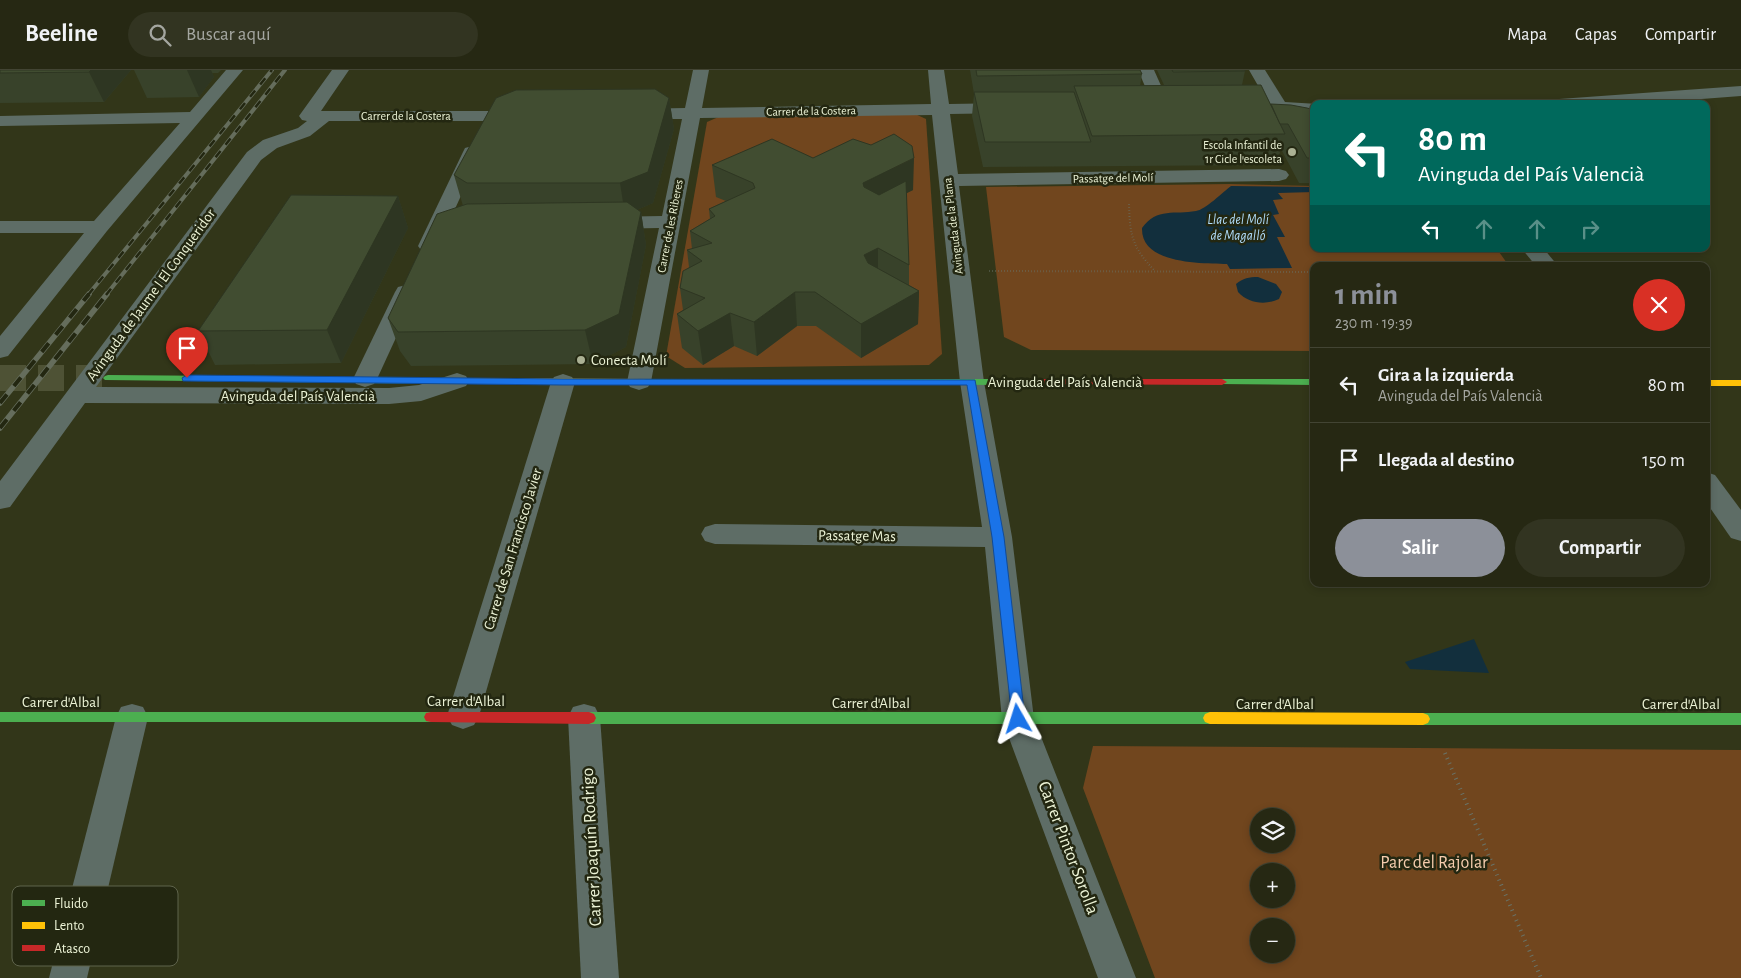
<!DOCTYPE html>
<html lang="es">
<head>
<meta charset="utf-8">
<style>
  body { margin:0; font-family:"Alegreya Sans",sans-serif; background:#323421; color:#f1f3f6; height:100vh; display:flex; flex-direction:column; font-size:19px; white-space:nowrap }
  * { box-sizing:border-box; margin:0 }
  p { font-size:16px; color:#a4a6a0 }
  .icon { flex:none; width:28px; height:28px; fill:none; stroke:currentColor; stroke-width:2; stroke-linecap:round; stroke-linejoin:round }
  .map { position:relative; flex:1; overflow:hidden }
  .drawer { position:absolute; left:1310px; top:192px; width:400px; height:325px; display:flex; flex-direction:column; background:#262813; border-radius:10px; box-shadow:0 2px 8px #0003,0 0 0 1px #424433 }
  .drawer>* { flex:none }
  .guide { position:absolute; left:1310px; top:30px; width:400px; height:152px; border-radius:10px; box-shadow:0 2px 8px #0003,0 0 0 1px #424433; background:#00695c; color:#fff; overflow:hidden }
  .buttons { position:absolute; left:1250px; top:738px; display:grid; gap:10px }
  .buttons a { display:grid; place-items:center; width:45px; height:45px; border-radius:50%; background:#262813; box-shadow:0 2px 8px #0003,0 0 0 1px #424433; font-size:25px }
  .pin { position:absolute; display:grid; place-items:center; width:42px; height:42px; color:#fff; margin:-51px -21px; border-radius:50% 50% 50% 0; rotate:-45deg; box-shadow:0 0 5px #0007 }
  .pin .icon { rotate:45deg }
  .me { position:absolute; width:55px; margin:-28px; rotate:354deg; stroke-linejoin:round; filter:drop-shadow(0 0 4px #0008) }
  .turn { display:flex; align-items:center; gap:18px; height:105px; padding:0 25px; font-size:22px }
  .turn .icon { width:65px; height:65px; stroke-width:2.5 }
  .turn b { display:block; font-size:35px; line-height:42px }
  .lanes { display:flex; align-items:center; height:48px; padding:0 25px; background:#0003; justify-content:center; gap:25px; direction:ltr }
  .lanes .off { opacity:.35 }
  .round { display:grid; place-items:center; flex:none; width:52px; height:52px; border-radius:26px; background:#323421 }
  .headline { display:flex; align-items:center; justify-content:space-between; height:85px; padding:0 25px }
  h1 { font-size:30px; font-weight:700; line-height:38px; color:#8c9099 }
  .cta { display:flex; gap:10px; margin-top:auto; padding:10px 25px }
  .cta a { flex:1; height:58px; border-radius:30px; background:#8c9099; color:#fff; font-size:20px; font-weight:700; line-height:58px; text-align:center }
  .cta a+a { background:#323421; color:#f1f3f6 }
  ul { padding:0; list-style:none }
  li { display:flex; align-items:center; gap:15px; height:75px; padding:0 25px; border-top:1px solid #424433 }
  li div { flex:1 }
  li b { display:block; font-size:19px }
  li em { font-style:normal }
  header { display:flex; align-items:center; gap:30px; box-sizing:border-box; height:70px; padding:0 25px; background:#262813; border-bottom:1px solid #424433 }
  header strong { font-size:24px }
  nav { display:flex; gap:28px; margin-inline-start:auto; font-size:18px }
  .search { width:350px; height:45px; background:#323421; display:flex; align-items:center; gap:12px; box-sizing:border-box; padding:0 18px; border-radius:28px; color:#a4a6a0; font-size:19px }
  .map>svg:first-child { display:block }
</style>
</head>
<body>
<header>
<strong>Beeline</strong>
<div class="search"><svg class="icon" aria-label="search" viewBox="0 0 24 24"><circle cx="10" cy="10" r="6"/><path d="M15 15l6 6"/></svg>Buscar aquí</div>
<nav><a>Mapa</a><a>Capas</a><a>Compartir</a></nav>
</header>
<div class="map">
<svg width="1741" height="908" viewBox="0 0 1741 908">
  <rect width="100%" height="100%" fill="#323619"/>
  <g fill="#71461e" fill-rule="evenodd">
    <path d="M913,43L926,49L942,284L929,295L685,298L666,286L707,52L723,45Z"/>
    <path d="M1230,114L1314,116V179H1497L1509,196H1314V281L1031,280L1004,267L986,117Z"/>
    <path d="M1093,676L1741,680V908H1155L1083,718ZM1259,746H1286V774H1259ZM1286,801V829H1259V801ZM1286,856V884H1259V856Z"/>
  </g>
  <g fill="#122f3d">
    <path d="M1231,116L1314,117V122L1278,123L1283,129L1273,130L1279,144L1273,145L1285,167H1277L1292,198L1230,199L1227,194C1203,193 1141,195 1142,158C1157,137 1175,145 1196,141C1205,140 1223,122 1231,116Z"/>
    <path d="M1258,207L1276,214L1282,222L1279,229C1265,236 1248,233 1238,222L1236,214C1243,208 1249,207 1258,207Z"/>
    <path d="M1474,569L1489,603L1410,599L1405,592Z"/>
  </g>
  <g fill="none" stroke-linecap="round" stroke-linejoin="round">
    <path stroke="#4e5235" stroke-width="26" stroke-dasharray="26 12" stroke-linecap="butt" d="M0,308H108"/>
    <g stroke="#697368" stroke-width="2" stroke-dasharray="0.5 2.5" stroke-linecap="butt">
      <path d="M1129,134C1130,166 1132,177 1155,201"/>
      <path d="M989,201L1311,202"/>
    </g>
    <path stroke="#697368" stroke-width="4" stroke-dasharray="1 4.5" stroke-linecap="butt" d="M1445,683L1541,908"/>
    <g fill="#5e6d66" fill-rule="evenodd">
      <path d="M226,0H243L107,161L8,286L0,288V266L84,163H0V151H94L180,53L0,56V46L190,42Z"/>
      <path d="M332,0H349L321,41H524L530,42L533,46L530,50L524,51H329L310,66L277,78L261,90L96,317L389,318L419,315L457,303L466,306L469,311L466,316L421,331L389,334L85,333L10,437L0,439V411L247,82L263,70L298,58L307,51L302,50L299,46Z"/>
      <path d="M693,0H709L702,38L931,34L928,0H944L949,34L1011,33L1017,34L1020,38L1017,42L1011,43L950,44L958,104L1279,99L1286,101L1289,105L1286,109L1279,111L959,116L984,312L1012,467L1034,649L1136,908H1098L1002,649L985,477L715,474L705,471L701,464L705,457L715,454L982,457L960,312L932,45L700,48L651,312L648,317L639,320L630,317L627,312L659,158L605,159L598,157L595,153L598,149L605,147L662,146L682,49H634L628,48L625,44L628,40L634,39L685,38Z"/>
      <path d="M1138,0H1154L1171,38L1168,42L1162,43L1156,42Z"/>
      <path d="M1249,0H1265L1285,32L1318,34H1314V43H1303L1300,47L1294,48L1266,41L1263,37L1268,33Z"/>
      <path d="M1741,16V26L1636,34H1550L1553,30L1559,29Z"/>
      <path d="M472,76L479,78L481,82L438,176L435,180L428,182L421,180L418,176L463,82L465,78Z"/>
      <path d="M1522,179H1544L1558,196H1536Z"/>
      <path d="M406,215L414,217L417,222L377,309L374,314L365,317L356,314L353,309L395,222L398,217Z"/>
      <path d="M563,304L572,307L575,312L479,646L474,655L463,659L452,655L447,646L551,312L554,307Z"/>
      <path d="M1706,402L1715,405L1741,440V471L1731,468L1706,432Z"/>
      <path d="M132,634L143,637L148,647L87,908H49L116,647L121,637Z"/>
      <path d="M584,634L595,637L600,647L619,908H581L568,647L573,637Z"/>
    </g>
    <g fill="#4caf50" fill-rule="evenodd">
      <path d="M108,305L448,308L453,311L448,314L105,310L103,308L105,306Z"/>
      <path d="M644,309H1035L1040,312L1035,315L641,314L639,312Z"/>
      <path d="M1222,309H1314V315L1219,314L1217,312L1219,310Z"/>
      <path d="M0,642H431L436,643L438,647L436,651L431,652H0Z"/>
      <path d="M589,642H1210L1215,644L1217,648L1215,652L1210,654H589L584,652L582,648L584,644Z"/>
      <path d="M1423,643H1741V655H1423L1418,653L1416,649L1418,645Z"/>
    </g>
    <g fill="#ffc107" fill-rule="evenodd">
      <path d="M448,308L644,309L649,312L644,315L445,313L443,311Z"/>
      <rect x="1706" y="310" width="35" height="6"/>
      <path d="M1210,642L1423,643L1428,645L1430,649L1428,653L1423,655L1210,654L1205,652L1203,648L1205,644Z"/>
    </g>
    <g fill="#c62828" fill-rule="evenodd">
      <path d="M1035,309H1222L1227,312L1222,315L1032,314L1030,312L1032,310Z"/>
      <path d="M431,642H589L594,644L596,648L594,652L589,654L431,652L426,651L424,647L426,643Z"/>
    </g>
    <defs>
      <g id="rail-far1">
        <path d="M88,225L272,0"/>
        <path d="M106,225L285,0"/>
      </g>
      <g id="rail">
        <path d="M0,333L89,224"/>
        <path d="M0,358L107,224"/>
      </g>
    </defs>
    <use href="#rail-far1" stroke="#656d5c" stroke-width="4"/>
    <use href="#rail" stroke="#656d5c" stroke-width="5.5"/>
    <use href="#rail-far1" stroke="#232711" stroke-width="2.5" stroke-dasharray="8" stroke-linecap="butt"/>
    <use href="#rail" stroke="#232711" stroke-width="4" stroke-dasharray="11" stroke-linecap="butt"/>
  </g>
  <g fill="#38422a">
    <path d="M0,0H131L104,32L0,33Z"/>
    <path d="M134,0H221L218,3H212L214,7L199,27L147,28Z"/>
    <path d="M970,0H1140L1142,4L1140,16L1164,15L1157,0H1245V1L1242,15L1271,34L1314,40V113H1299L1281,79L1276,95L983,97L972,46L974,24Z"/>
    <path d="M669,28L674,59L653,133L637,140L641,142L646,175L626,277L593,294L411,296L400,281L388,248L463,136L454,105Z"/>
    <path d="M871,75L913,120L906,123L909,195V215L919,221L918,254L861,288L816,256H797L757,286L734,276L703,295L682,278L677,244L683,240L680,218L689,197L687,180L692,179L690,161L710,149L709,139L726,131L716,127L712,95L813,88Z"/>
    <path d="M398,126L408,158L341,293L215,295L198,261Z"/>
  </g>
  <g fill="#2e3622">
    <path d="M91,0H131L104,32L89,2Z"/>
    <path d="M187,0H211L214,7L199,27Z"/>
    <path d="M669,28L674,59L653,133L625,145L620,113Z"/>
    <path d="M914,88L913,120L864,145L863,113Z"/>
    <path d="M398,126L408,158L341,293L327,260Z"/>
    <path d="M641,142L646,175L626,277L593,294L585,260Z"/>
    <path d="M878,178V211L864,185Z"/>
    <path d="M919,221L918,254L861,288V254Z"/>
    <path d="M795,222L797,256L757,286L754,252Z"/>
    <path d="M730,243L734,276L703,295L698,261Z"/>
  </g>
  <g fill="#414d31" stroke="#2e3622">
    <path d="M0,0H91L89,2L0,3Z"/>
    <path d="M976,0H1140L1142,4L977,6Z"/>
    <path d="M1172,0H1245V1L1173,2Z"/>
    <path d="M1261,15L1285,64L1092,66L1074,16Z"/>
    <path d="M655,19L669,28L648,102L620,113H467L454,105L496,28L516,20Z"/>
    <path d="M974,22H1074L1091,72H985Z"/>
    <path d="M1271,34L1291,35L1307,38L1314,40V88H1307L1288,54H1280Z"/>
    <path d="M894,64L912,76L914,88L863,113L864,117L879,125L906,111L909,195L878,178L864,185L868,193L919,221L861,254L815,222H795L754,252L730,243L698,261L677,244L705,228L680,218L683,201L702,191L687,180L712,173L690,161L715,146L709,139L755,118L753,113L712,95L772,69L813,88L853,69L871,75Z"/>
    <path d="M291,125L398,126L327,260L198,261Z"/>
    <path d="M627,132L641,142L619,244L585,260L398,262L388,248L437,144L467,134Z"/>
  </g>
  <path fill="#1a73e8" stroke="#114b97" d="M187,305L563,309L975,310L1004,467L1025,649L1023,653L1018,655L1014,653L1012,649L992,467L967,315H563L183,311L182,308Z"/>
  <g fill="#abb194" stroke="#232711" stroke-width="2">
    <circle cx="1292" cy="82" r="5"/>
    <circle cx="581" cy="290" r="5"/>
  </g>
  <g text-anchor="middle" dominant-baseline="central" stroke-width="5" stroke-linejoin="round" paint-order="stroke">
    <g font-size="12" fill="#ecf3d6" stroke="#232711">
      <text transform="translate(811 41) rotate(-1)">Carrer de la Costera</text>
      <text x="406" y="46">Carrer de la Costera</text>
      <text transform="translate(1113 108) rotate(-1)">Passatge del Molí</text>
      <text transform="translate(670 156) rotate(-79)">Carrer de les Riberes</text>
      <text transform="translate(953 156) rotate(-97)">Avinguda de la Plana</text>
    </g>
    <g font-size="12" fill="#ecf3d6" stroke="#232711" text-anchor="end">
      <text x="1282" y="75">Escola Infantil de<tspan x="1282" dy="14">1r Cicle l'escoleta</tspan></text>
    </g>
    <g font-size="14" font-style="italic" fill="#b1ddfb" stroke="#232711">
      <text x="1238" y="150">Llac del Molí<tspan x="1238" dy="16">de Magalló</tspan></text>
    </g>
    <g font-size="15" fill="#ecf3d6" stroke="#232711">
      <text transform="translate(151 225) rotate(-54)">Avinguda de Jaume I El Conqueridor</text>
      <text x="1065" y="312">Avinguda del País Valencià</text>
      <text x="298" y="326">Avinguda del País Valencià</text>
      <text transform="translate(857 466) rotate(1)">Passatge Mas</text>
      <text transform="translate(513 479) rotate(-73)">Carrer de San Francisco Javier</text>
      <text x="466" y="631">Carrer d'Albal</text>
      <text x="61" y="632">Carrer d'Albal</text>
      <text x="871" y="633">Carrer d'Albal</text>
      <text x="1275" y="634">Carrer d'Albal</text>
      <text x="1681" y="634">Carrer d'Albal</text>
    </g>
    <g font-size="15" fill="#ecf3d6" stroke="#232711" text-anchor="start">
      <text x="591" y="290">Conecta Molí</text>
    </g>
    <g font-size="18" fill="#ecf3d6" stroke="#232711">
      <text transform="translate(592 777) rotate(-93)">Carrer Joaquín Rodrigo</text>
      <text transform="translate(1068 778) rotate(69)">Carrer Pintor Sorolla</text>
    </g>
    <g font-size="18" fill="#f5ccad" stroke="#232711">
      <text x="1434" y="793">Parc del Rajolar</text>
    </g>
  </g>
  <rect x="12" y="816" width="166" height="80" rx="8" fill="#232711" stroke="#5f644c" stroke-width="1"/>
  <rect x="22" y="830" width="23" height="6" fill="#4caf50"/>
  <rect x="22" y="852" width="23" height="7" fill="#ffc107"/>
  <rect x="22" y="875" width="23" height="6" fill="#c62828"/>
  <g font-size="14" fill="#ecf3d6">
    <text x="54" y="838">Fluido</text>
    <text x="54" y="860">Lento</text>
    <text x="54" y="883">Atasco</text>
  </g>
</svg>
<div class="buttons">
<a><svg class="icon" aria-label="layers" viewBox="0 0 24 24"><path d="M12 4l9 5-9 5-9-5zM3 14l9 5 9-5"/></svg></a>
<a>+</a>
<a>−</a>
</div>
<div class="pin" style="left:187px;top:308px;background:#d93025"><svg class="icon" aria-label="arrive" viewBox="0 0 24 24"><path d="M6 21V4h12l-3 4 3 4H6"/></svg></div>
<svg class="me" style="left:1018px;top:649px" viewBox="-20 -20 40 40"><path d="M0-17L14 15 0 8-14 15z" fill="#1a73e8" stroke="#fff" stroke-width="4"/></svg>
<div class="guide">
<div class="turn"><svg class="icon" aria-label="left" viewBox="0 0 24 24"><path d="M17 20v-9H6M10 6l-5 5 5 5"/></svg><div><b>80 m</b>Avinguda del País Valencià</div></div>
<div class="lanes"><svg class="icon" aria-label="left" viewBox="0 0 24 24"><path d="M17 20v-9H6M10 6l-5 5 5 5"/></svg><svg class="icon off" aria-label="ahead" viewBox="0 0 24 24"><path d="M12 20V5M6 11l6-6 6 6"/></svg><svg class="icon off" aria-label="ahead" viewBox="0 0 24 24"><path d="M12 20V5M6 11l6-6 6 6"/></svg><svg class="icon off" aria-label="right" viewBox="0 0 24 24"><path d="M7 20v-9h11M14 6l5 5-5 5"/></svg></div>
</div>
<section class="drawer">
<div class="headline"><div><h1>1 min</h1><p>230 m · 19:39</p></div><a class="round" style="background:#d93025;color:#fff"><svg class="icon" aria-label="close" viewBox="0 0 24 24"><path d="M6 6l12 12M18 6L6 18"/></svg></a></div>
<ul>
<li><svg class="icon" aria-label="left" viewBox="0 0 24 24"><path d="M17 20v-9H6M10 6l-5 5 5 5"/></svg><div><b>Gira a la izquierda</b><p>Avinguda del País Valencià</p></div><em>80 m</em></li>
<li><svg class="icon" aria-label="arrive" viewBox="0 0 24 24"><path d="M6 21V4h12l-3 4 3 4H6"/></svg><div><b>Llegada al destino</b></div><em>150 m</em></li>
</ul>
<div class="cta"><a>Salir</a><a>Compartir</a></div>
</section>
</div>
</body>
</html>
